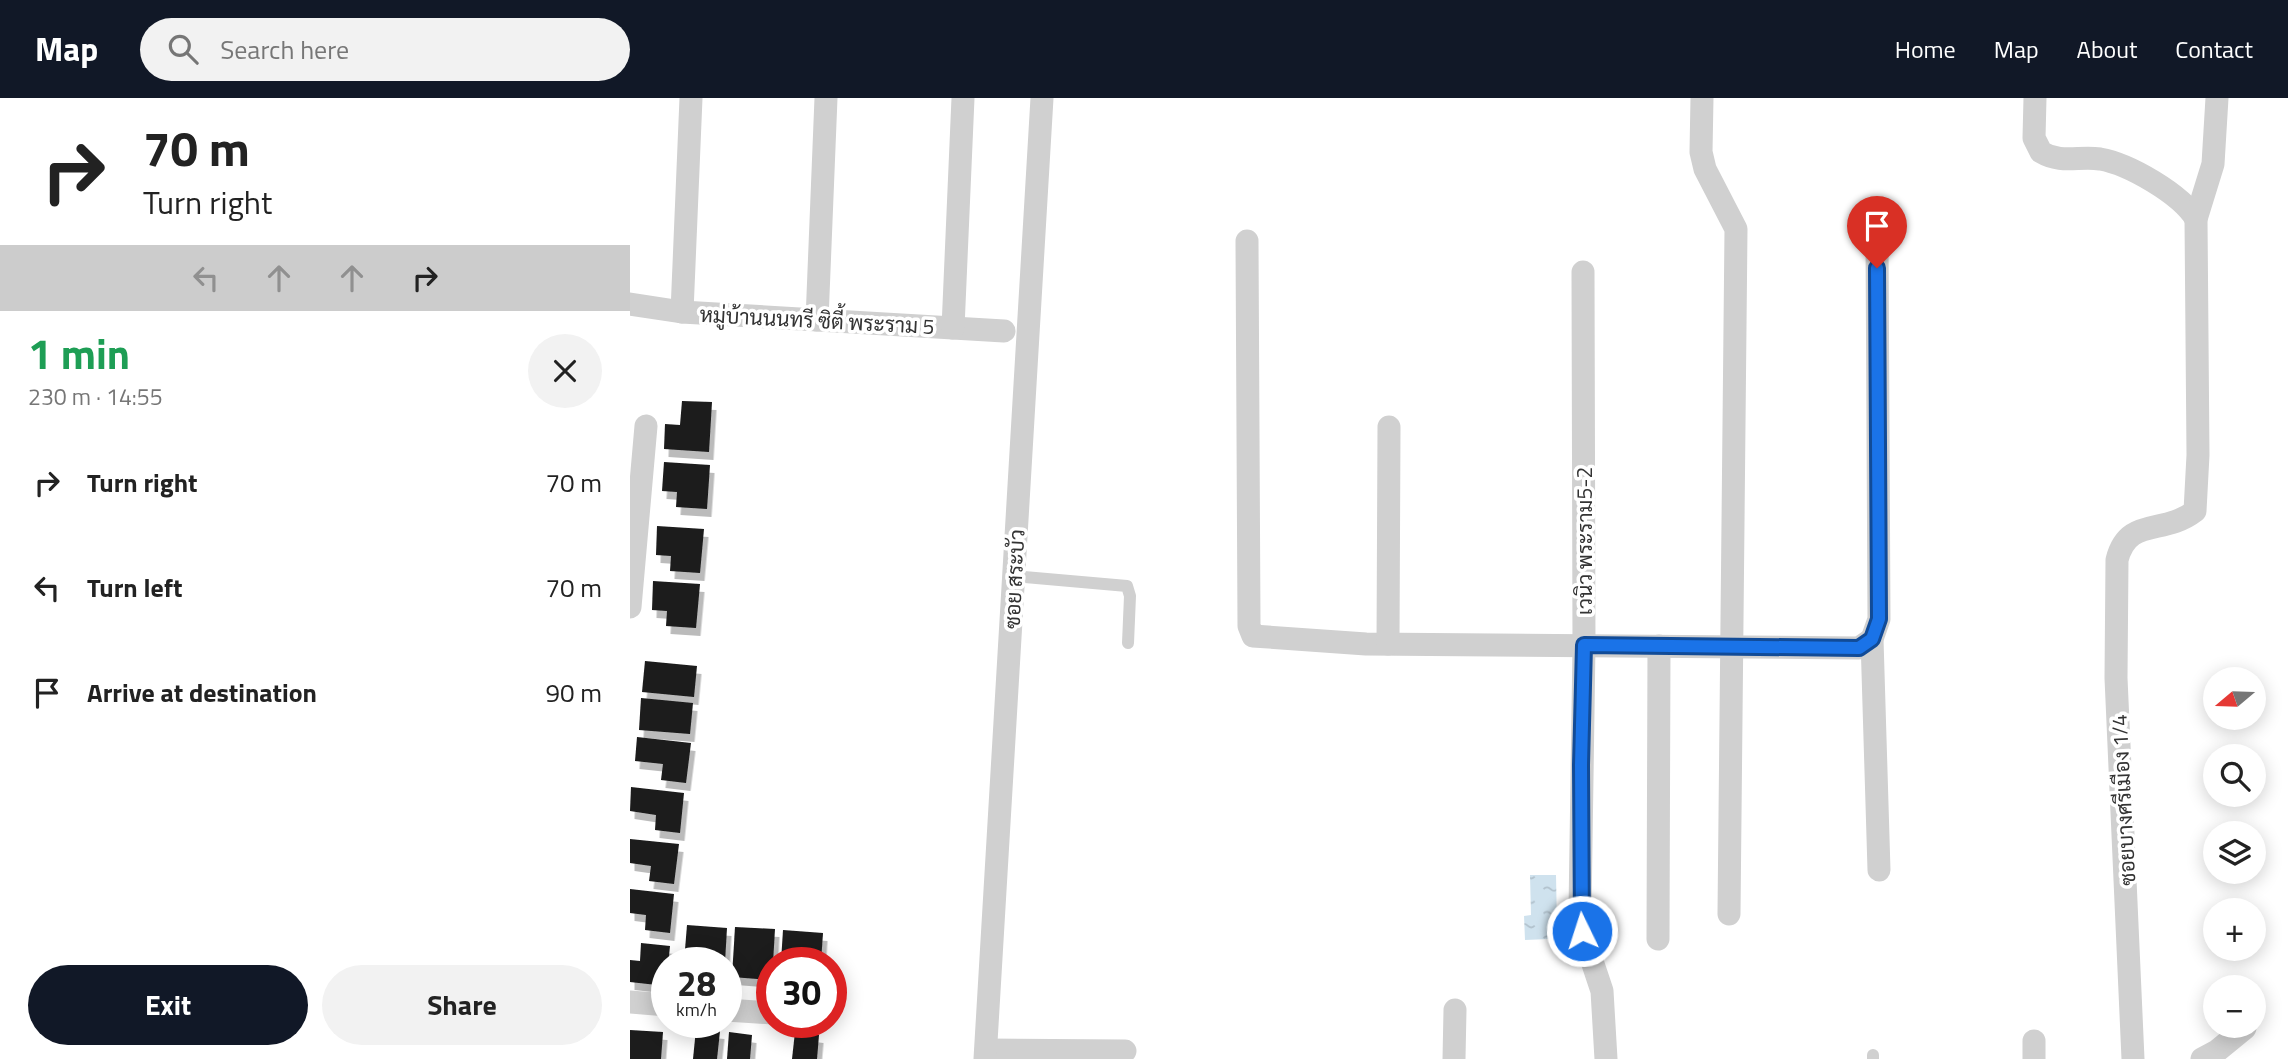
<!DOCTYPE html>
<html lang="en">
<head>
<meta charset="utf-8">
<style>
  body { margin:0; font-family:"Titillium Web",Sarabun,sans-serif; background:#f2f2f2; color:#222; height:100vh; display:flex; flex-direction:column; font-size:26px; white-space:nowrap }
  * { box-sizing:border-box; margin:0 }
  p { font-size:23px; color:#767676 }
  .icon { flex:none; width:38px; height:38px; fill:none; stroke:currentColor; stroke-width:2; stroke-linecap:round; stroke-linejoin:round }
  .map { position:relative; flex:1; overflow:hidden }
  .sheet { display:flex; flex-direction:column; background:#fff; width:630px }
  .sheet>* { flex:none }
  .guide { background:#fff; color:#222; overflow:hidden }
  .needle { width:46px; rotate:251deg }
  .buttons { position:absolute; left:1573px; top:569px; display:grid; gap:14px }
  .buttons a { display:grid; place-items:center; width:63px; height:63px; border-radius:50%; background:#fff; box-shadow:0 4px 18px #0003; font-size:35px }
  .speed { position:absolute; left:21px; top:849px; display:flex; gap:14px; font-size:35px; font-weight:700; text-align:center }
  .speed>* { display:grid; place-content:center; width:91px; height:91px; border-radius:50%; background:#fff; box-shadow:0 4px 18px #0003; line-height:1 }
  .speed small { font-size:18px; font-weight:400 }
  .speed .limit { border:10px solid #d22; background:#fff; color:#111 }
  .pin { position:absolute; display:grid; place-items:center; width:60px; height:60px; color:#fff; margin:-72px -30px; border-radius:50% 50% 50% 0; rotate:-45deg; box-shadow:0 0 7px #0007 }
  .pin .icon { rotate:45deg }
  .me { position:absolute; width:77px; margin:-38px; rotate:356deg; stroke-linejoin:round; filter:drop-shadow(0 0 5px #0008) }
  .turn { display:flex; align-items:center; gap:24px; height:147px; padding:0 28px; font-size:32px }
  .turn .icon { width:91px; height:91px; stroke-width:2.5 }
  .turn b { display:block; font-size:49px; line-height:60px }
  .lanes { display:flex; align-items:center; height:66px; padding:0 28px; background:#0003; justify-content:center; gap:35px; direction:ltr }
  .lanes .off { opacity:.35 }
  .round { display:grid; place-items:center; flex:none; width:74px; height:74px; border-radius:37px; background:#f2f2f2 }
  .overview { display:flex; align-items:center; justify-content:space-between; height:119px; padding:0 28px }
  h1 { font-size:42px; font-weight:700; line-height:52px; color:#1e9e55 }
  .button { display:flex; gap:14px; margin-top:auto; padding:14px 28px }
  .button a { flex:1; height:80px; border-radius:42px; background:#111827; color:#fff; font-size:28px; font-weight:700; line-height:80px; text-align:center }
  .button a+a { background:#f2f2f2; color:#222 }
  ul { padding:0; list-style:none }
  li { display:flex; align-items:center; gap:21px; height:105px; padding:0 28px }
  li div { flex:1 }
  li b { display:block; font-size:26px }
  li em { font-style:normal }
  header { display:flex; align-items:center; gap:42px; box-sizing:border-box; height:98px; padding:0 35px; background:#111827; color:#fff }
  header strong { font-size:33px }
  nav { display:flex; gap:38px; margin-inline-start:auto; font-size:24px }
  .search { width:490px; height:63px; background:#f2f2f2; display:flex; align-items:center; gap:18px; box-sizing:border-box; padding:0 24px; border-radius:38px; color:#767676; font-size:26px }
  main { display:flex; flex:1; min-height:0 }
  .map>svg:first-child { display:block }
</style>
</head>
<body>
<header>
<strong>Map</strong>
<div class="search"><svg class="icon" aria-label="search" viewBox="0 0 24 24"><circle cx="10" cy="10" r="6"/><path d="M15 15l6 6"/></svg>Search here</div>
<nav><a>Home</a><a>Map</a><a>About</a><a>Contact</a></nav>
</header>
<main>
<section class="sheet">
<div class="guide">
<div class="turn"><svg class="icon" aria-label="right" viewBox="0 0 24 24"><path d="M7 20v-9h11M14 6l5 5-5 5"/></svg><div><b>70 m</b>Turn right</div></div>
<div class="lanes"><svg class="icon off" aria-label="left" viewBox="0 0 24 24"><path d="M17 20v-9H6M10 6l-5 5 5 5"/></svg><svg class="icon off" aria-label="ahead" viewBox="0 0 24 24"><path d="M12 20V5M6 11l6-6 6 6"/></svg><svg class="icon off" aria-label="ahead" viewBox="0 0 24 24"><path d="M12 20V5M6 11l6-6 6 6"/></svg><svg class="icon" aria-label="right" viewBox="0 0 24 24"><path d="M7 20v-9h11M14 6l5 5-5 5"/></svg></div>
</div>
<div class="overview"><div><h1>1 min</h1><p>230 m · 14:55</p></div><a class="round"><svg class="icon" aria-label="close" viewBox="0 0 24 24"><path d="M6 6l12 12M18 6L6 18"/></svg></a></div>
<ul>
<li><svg class="icon" aria-label="right" viewBox="0 0 24 24"><path d="M7 20v-9h11M14 6l5 5-5 5"/></svg><div><b>Turn right</b></div><em>70 m</em></li>
<li><svg class="icon" aria-label="left" viewBox="0 0 24 24"><path d="M17 20v-9H6M10 6l-5 5 5 5"/></svg><div><b>Turn left</b></div><em>70 m</em></li>
<li><svg class="icon" aria-label="arrive" viewBox="0 0 24 24"><path d="M6 21V4h12l-3 4 3 4H6"/></svg><div><b>Arrive at destination</b></div><em>90 m</em></li>
</ul>
<div class="button"><a>Exit</a><a>Share</a></div>
</section>
<div class="map">
<svg width="1658" height="961" viewBox="0 0 1658 961">
  <defs>
    <pattern id="water-ripples" width="26" height="14" patternUnits="userSpaceOnUse" patternTransform="scale(1.75)"><rect width="26" height="14" fill="#cfe2ee"/><path d="M2 4q2-2 4 0t4 0M15 11q2-2 4 0t4 0" fill="none" stroke="#b2c2cd"/></pattern>
    <filter id="shadow"><feDropShadow dx="4.5" dy="8" stdDeviation="0" flood-color="#0004"/></filter>
  </defs>
  <rect width="100%" height="100%" fill="#fff"/>
  <path fill="url(#water-ripples)" d="M900,777H926L927,829L919,841L895,842L894,818L901,817Z"/>
  <g fill="#1a1a1a" filter="url(#shadow)">
    <path d="M52,303L82,304L79,354L34,351L35,326L50,327Z"/>
    <path d="M34,364L80,367L77,411L46,409L47,394L32,393Z"/>
    <path d="M27,428L74,431L70,475L40,473L41,458L26,457Z"/>
    <path d="M23,483L70,486L66,530L36,528L37,513L22,512Z"/>
    <path d="M15,563L67,568L64,599L12,594Z"/>
    <path d="M11,600L63,605L60,636L9,632Z"/>
    <path d="M7,639L61,645L56,685L31,682L33,666L5,663Z"/>
    <path d="M1,689L54,695L50,735L25,732L26,717L0,713Z"/>
    <path d="M0,741L49,746L44,786L19,783L21,768L0,765Z"/>
    <path d="M0,791L44,796L40,835L15,832L16,817L0,815Z"/>
    <path d="M57,827L97,830L95,864H54Z"/>
    <path d="M105,829L145,831L142,882L102,879Z"/>
    <path d="M153,832L193,835L191,864H151Z"/>
    <path d="M11,845L40,848L36,888L0,884V862L10,863Z"/>
    <path d="M66,931L90,933L87,961H63Z"/>
    <path d="M0,932L33,934L31,961H0Z"/>
    <path d="M99,934L122,937L120,961H97Z"/>
    <path d="M165,934L189,937L187,961H162Z"/>
  </g>
  <g fill="none" stroke-linecap="round" stroke-linejoin="round">
    <g stroke="#d0d0d0" stroke-width="12">
      <path d="M384,478L497,488L500,498L498,545"/>
      <path d="M1243,957V961"/>
    </g>
    <g stroke="#d0d0d0" stroke-width="23">
      <path d="M1072,0L1071,54L1075,71L1106,131L1099,816"/>
      <path d="M1405,0L1404,40L1411,54C1431,66 1448,58 1470,61C1499,66 1551,96 1566,121"/>
      <path d="M617,143L619,528L623,538L736,546L1229,550L1242,541"/>
      <path d="M1247,143L1249,521L1242,541L1249,772"/>
      <path d="M953,174L954,547L950,812L952,833L972,893L976,961"/>
      <path d="M0,206L52,214L374,233"/>
      <path d="M52,214L61,0"/>
      <path d="M187,222L196,0"/>
      <path d="M323,230L333,0"/>
      <path d="M0,509L16,328"/>
      <path d="M758,546L759,329"/>
      <path d="M1028,841L1029,548"/>
      <path d="M0,904L37,907"/>
      <path d="M96,912L142,915"/>
      <path d="M1404,943V961"/>
      <path d="M356,952L495,953"/>
      <path d="M355,961L412,0"/>
      <path d="M824,961L825,912"/>
      <path d="M1503,961L1486,580L1487,462C1498,418 1533,438 1565,413L1568,357L1566,121L1583,66L1587,0"/>
      <path d="M1572,961L1587,953L1615,930"/>
    </g>
  </g>
  <g fill="none" stroke-linecap="round" stroke-linejoin="round">
    <defs>
      <path id="route" d="M952,833L951,667L954,547L1229,550L1242,541L1249,521L1247,170"/>
    </defs>
    <use href="#route" stroke="#114b97" stroke-width="18"/>
    <use href="#route" stroke="#1a73e8" stroke-width="12"/>
  </g>
  <g text-anchor="middle" dominant-baseline="central" stroke-width="7" stroke-linejoin="round" paint-order="stroke">
    <g font-size="21" fill="#333" stroke="#fff">
      <text transform="translate(187 222) rotate(3)">หมู่บ้านนนทรี ซิตี้ พระราม 5</text>
      <text transform="translate(954 443) rotate(-90)">เวนิว พระราม5-2</text>
      <text transform="translate(384 481) rotate(-87)">ซอย สระบัว</text>
      <text transform="translate(1493 702) rotate(-93)">ซอยบางศรีเมือง 1/4</text>
    </g>
  </g>
</svg>
<div class="buttons">
<a><svg class="needle" viewBox="-14 -14 28 28"><path d="M0-13l5 13h-10z" fill="#e53935"/><path d="M0 13l5-13h-10z" fill="#767676"/></svg></a>
<a><svg class="icon" aria-label="search" viewBox="0 0 24 24"><circle cx="10" cy="10" r="6"/><path d="M15 15l6 6"/></svg></a>
<a><svg class="icon" aria-label="layers" viewBox="0 0 24 24"><path d="M12 4l9 5-9 5-9-5zM3 14l9 5 9-5"/></svg></a>
<a>+</a>
<a>−</a>
</div>
<div class="speed"><div>28<small>km/h</small></div><div class="limit">30</div></div>
<div class="pin" style="left:1247px;top:170px;background:#d93025"><svg class="icon" aria-label="arrive" viewBox="0 0 24 24"><path d="M6 21V4h12l-3 4 3 4H6"/></svg></div>
<svg class="me" style="left:952px;top:833px" viewBox="-20 -20 40 40"><circle r="17" fill="#1a73e8" stroke="#fff" stroke-width="3"/><path d="M0-11L8 9 0 5-8 9z" fill="#fff"/></svg>
</div>
</main>
</body>
</html>
